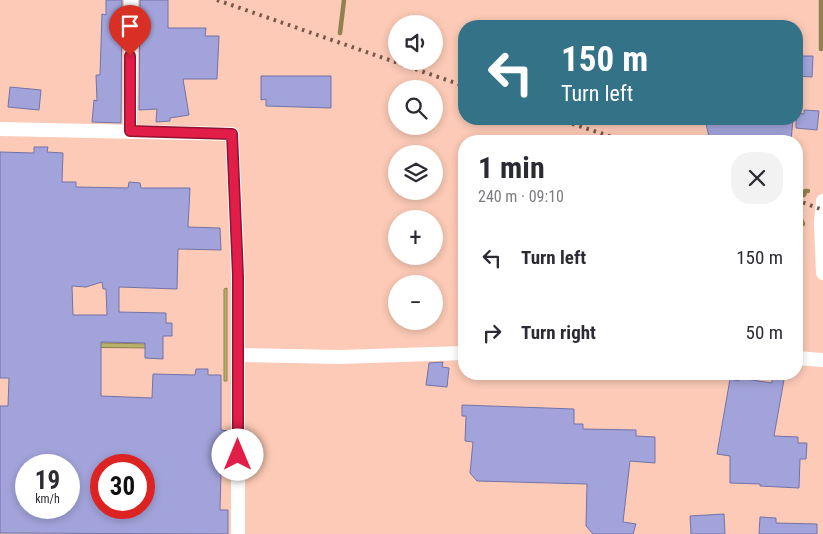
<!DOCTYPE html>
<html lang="en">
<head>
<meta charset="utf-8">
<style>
  body { margin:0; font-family:"Roboto Condensed",sans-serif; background:#f2f2f3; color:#2b2b33; height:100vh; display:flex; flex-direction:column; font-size:19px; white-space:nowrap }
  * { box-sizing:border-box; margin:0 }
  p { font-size:16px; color:#7c7c81 }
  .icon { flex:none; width:28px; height:28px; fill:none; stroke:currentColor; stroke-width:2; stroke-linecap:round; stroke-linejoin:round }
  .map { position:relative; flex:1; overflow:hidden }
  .panel { position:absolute; left:458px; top:135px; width:345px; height:245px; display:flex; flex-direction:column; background:#fff; border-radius:20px; box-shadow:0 2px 8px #0003 }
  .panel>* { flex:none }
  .guide { position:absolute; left:458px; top:20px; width:345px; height:105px; border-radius:20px; box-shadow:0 2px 8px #0003; background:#337287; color:#fff; overflow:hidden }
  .fabs { position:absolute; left:388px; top:15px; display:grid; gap:10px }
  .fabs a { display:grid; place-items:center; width:55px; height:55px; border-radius:50%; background:#fff; box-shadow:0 2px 8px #0003; font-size:25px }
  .speed { position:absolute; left:15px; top:454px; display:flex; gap:10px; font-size:25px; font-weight:700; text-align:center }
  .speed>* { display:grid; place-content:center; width:65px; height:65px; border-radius:50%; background:#fff; box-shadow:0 2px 8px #0003; line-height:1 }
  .speed small { font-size:12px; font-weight:400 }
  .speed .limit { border:8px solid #d22; background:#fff; color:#111 }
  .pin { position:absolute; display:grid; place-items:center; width:42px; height:42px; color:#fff; margin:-51px -21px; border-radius:50% 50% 50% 0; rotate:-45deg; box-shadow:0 0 5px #0007 }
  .pin .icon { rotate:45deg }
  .me { position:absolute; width:55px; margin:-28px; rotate:0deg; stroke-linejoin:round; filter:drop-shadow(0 0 4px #0008) }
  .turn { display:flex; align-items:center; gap:18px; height:105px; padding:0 20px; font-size:22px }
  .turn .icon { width:65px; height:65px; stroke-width:2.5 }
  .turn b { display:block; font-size:35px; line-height:42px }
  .round { display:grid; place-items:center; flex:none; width:52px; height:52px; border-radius:20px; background:#f2f2f3 }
  .headline { display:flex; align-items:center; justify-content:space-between; height:85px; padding:0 20px }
  h1 { font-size:30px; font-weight:700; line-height:38px }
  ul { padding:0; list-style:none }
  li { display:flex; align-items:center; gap:15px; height:75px; padding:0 20px }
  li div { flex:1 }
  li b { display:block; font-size:19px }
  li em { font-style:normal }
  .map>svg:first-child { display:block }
</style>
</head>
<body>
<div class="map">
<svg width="823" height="534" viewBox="0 0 823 534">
  <rect width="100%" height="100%" fill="#fccab6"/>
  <g fill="#b9b06a" stroke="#8f824e">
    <path d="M227,288V381H224V289Z"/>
    <path d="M65,342L149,344L150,348L65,347Z"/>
  </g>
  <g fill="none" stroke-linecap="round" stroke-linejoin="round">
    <g stroke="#8f824e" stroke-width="4.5">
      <path d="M340,33L344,0"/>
      <path d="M821,49V0"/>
      <path d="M804,195L805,191H808"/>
      <path d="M801,211L799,215L803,224"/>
    </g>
  </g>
  <g fill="#a1a3da" stroke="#7273a7" fill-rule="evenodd">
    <path d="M106,0H122L121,123L92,122L94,100L97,101L96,75H100L102,14L106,15Z"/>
    <path d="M140,0H168V28H206L205,36H219L217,79H183L189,115L170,118V121L156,122L157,109L139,110Z"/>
    <path d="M796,56H813L812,77L796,76Z"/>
    <path d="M261,76H331V108L266,106V99L261,100Z"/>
    <path d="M10,87L41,90L39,110L8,107Z"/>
    <path d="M804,110L819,111L817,130L796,128V113L804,114Z"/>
    <path d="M705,119H793L791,141H710Z"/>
    <path d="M34,147H48L47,152L63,153L62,182H76V187L128,188L129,182L140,183L141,188H190L188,227L220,228L221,250L178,249L177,289L119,287V312L166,313V323H172V336H163V359L145,358V343L101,342V396L152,398L153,374L195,375L196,369H208V375H221V430L229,431L228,471H221L220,510H228V534L0,533V406H8L9,378H0V152L34,153ZM102,282L103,289H106L107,315H73L72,286L86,287ZM26,465H69V508H26ZM101,465H144V508H101Z"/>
    <path d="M443,362L442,367L449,368L447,387L426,385L429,363Z"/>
    <path d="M772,374H785L774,436L798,437V443H807L806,459H800L799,488L760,486V484L730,483V456L717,454L730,379L739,381V378L772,383Z"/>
    <path d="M462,405L574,409V424H583V429L636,430V436L655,437V463L630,461L623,522L636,524L633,534H593L586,526L587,484L477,481L470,473L473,442L465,441L466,416H462Z"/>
    <path d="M724,514L725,534H691L690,516Z"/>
    <path d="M760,517L776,518V523L817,524V534H759Z"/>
  </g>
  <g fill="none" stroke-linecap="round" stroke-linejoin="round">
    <g stroke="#fff" stroke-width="14">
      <path d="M0,129L232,134L238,276V534"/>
      <path d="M130,131L131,0"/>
      <path d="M823,201L821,223L823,273"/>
      <path d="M238,355L339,357L464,353"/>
      <path d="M796,358L823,360"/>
    </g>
    <g stroke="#765649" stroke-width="4" stroke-dasharray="2.5 5" stroke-linecap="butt">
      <path d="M217,0L464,86"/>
      <path d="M558,119L624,141"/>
      <path d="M796,200L823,210"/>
    </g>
  </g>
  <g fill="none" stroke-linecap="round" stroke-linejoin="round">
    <defs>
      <path id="route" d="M130,56V131L232,134L238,276V455"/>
    </defs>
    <use href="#route" stroke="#92132f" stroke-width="12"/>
    <use href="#route" stroke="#e11d48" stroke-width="9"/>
  </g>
</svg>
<div class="fabs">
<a><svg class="icon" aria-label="sound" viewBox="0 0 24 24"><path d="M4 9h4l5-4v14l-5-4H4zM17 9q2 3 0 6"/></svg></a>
<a><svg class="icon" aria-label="search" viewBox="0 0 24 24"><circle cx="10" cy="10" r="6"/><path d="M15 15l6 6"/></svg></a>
<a><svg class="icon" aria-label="layers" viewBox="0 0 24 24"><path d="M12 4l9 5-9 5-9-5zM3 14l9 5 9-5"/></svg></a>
<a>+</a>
<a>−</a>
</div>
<div class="speed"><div>19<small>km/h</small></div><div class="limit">30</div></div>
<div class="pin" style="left:130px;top:56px;background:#d93025"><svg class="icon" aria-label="arrive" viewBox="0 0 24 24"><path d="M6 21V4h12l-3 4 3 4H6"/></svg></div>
<svg class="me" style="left:238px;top:455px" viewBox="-20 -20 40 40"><circle r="19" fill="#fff"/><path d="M0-13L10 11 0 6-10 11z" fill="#e11d48"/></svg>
<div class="guide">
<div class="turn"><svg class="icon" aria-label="left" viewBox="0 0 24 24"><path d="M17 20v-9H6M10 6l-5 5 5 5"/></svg><div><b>150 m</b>Turn left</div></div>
</div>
<section class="panel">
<div class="headline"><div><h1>1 min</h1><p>240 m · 09:10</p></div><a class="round"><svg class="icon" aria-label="close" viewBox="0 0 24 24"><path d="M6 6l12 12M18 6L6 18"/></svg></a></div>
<ul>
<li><svg class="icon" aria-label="left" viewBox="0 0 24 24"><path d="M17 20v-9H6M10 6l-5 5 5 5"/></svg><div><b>Turn left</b></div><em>150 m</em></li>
<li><svg class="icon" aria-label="right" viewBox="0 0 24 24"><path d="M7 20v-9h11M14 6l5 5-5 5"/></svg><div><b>Turn right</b></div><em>50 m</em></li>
</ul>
</section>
</div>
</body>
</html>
